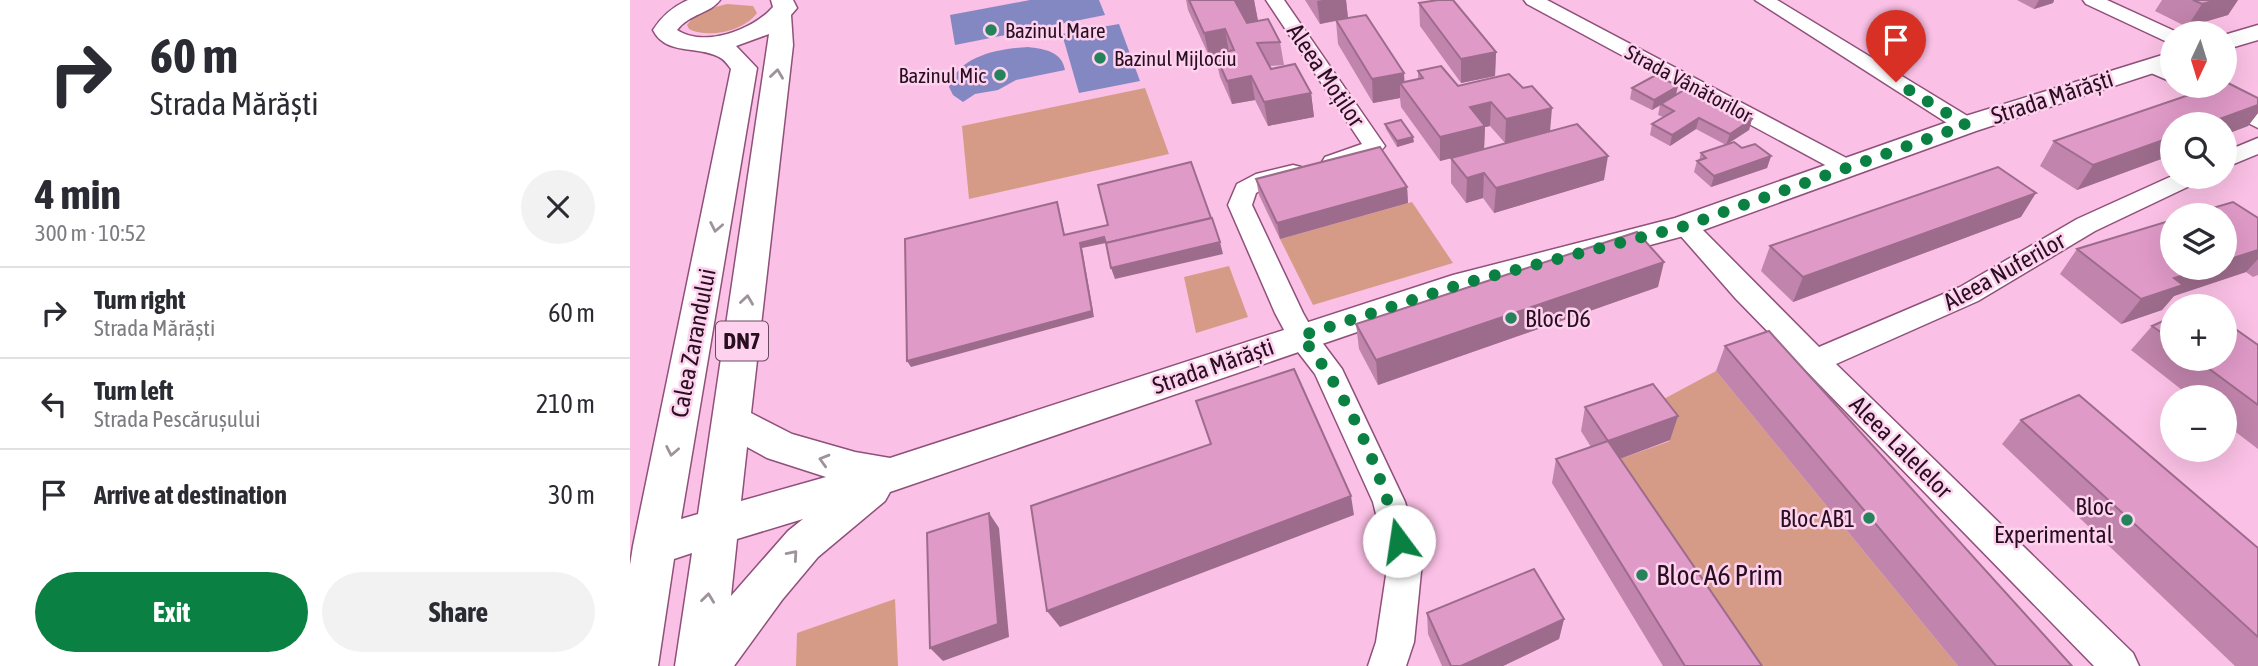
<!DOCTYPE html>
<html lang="en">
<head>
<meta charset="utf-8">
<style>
  body { margin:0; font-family:"Asap Condensed",sans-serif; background:#f2f2f3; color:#2b2b33; height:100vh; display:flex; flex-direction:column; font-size:26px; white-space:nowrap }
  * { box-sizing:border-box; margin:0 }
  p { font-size:23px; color:#7c7c81 }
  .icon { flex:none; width:38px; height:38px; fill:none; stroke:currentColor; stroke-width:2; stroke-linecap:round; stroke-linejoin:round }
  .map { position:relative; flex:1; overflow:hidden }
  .details { display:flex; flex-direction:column; background:#fff; width:630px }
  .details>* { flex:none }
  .top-card { background:#fff; color:#2b2b33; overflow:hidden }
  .needle { width:46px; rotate:184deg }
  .buttons { position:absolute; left:1530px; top:21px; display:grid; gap:14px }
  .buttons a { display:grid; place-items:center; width:77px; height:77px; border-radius:50%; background:#fff; box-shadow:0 7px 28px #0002; font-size:35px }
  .pin { position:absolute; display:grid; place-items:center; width:60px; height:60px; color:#fff; margin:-72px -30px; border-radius:50% 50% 50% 0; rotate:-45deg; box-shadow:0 0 7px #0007 }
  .pin .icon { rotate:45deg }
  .me { position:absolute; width:77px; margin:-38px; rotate:346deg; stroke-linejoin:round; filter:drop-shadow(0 0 5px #0008) }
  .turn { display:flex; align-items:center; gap:24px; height:147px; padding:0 35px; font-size:32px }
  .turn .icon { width:91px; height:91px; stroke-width:2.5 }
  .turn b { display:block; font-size:49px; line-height:60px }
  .round { display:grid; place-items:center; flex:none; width:74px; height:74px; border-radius:37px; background:#f2f2f3 }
  .summary { display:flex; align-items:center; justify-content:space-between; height:119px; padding:0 35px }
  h1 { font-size:42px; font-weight:700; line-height:52px }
  .cta { display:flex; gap:14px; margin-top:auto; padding:14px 35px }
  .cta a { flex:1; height:80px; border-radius:42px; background:#0b8043; color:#fff; font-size:28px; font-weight:700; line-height:80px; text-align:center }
  .cta a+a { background:#f2f2f3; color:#2b2b33 }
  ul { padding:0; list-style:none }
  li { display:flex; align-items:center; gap:21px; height:91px; padding:0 35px; border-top:2px solid #e1e1e2 }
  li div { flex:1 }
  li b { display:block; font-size:26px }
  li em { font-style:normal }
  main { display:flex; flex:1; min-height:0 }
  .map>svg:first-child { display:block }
</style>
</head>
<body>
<main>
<section class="details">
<div class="top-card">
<div class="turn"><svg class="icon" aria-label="right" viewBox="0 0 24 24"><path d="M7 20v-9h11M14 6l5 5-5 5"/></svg><div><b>60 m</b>Strada Mărăști</div></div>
</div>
<div class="summary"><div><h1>4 min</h1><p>300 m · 10:52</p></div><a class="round"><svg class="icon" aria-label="close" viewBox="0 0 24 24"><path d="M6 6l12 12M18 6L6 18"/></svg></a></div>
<ul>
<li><svg class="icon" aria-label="right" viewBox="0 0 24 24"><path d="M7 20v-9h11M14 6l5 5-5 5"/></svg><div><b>Turn right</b><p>Strada Mărăști</p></div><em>60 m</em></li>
<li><svg class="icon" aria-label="left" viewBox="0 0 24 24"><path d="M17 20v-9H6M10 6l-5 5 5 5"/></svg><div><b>Turn left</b><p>Strada Pescărușului</p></div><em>210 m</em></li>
<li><svg class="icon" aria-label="arrive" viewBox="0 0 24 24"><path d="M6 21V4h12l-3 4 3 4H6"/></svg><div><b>Arrive at destination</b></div><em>30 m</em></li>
</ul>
<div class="cta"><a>Exit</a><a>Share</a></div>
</section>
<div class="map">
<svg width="1628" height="666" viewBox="0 0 1628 666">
  <rect width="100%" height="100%" fill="#fac0e5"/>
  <g fill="#d59b87">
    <path d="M97,4L123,6L127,13C114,31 78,39 59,29L57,25L65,15L74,10Z"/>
    <path d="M515,88L539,154L339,199L332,126Z"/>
    <path d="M782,202L823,263L683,305L650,239Z"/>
    <path d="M599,266L618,317L566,333L554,277Z"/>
    <path d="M1086,371L1328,666H1106L973,465L1040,441L1017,408Z"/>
    <path d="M265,599L268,666H166L167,633Z"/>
  </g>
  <g fill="#8387c2">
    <path d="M400,0H469L475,15L325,45L320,15Z"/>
    <path d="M489,24L510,81L449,93L432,34Z"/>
    <path d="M398,47C414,49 432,51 435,70L386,80L368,90L345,94L333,102L323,95L319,87C329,55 369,49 398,47Z"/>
  </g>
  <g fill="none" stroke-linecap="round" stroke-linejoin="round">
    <defs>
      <g id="minor">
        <path d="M636,0H654L755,146C745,160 712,171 695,167L692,162L695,157L732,144Z"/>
        <path d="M894,0H917L1224,162L1228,167L1224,172H1208L897,4Z"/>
        <path d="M1125,0H1147L1344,120L1347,125L1344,130H1328Z"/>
        <path d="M1453,0H1477L1549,33H1542V43L1535,41L1456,4Z"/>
        <path d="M1521,60L1542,68V82L1514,70L1511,66L1514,62Z"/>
        <path d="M1550,86H1575L1628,112V128L1553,90Z"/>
        <path d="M1628,138V154L1594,168V152Z"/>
        <path d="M663,165L671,167L675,172L671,177L642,184L626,193L622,205L673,313L682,329L712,369L775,502L792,562L784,642L776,666H738L746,642L758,562L743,502L685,374L661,343L645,313L598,205L607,184L626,174Z"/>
        <path d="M1542,176L1572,177L1568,182L1465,231L1348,301L1206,364L1503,653L1509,666H1464L1106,299L1042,226L1045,220L1054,218L1063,220L1189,347L1330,287L1447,219Z"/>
      </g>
      <g id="major">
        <path d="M58,0H90C81,13 59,14 47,30C74,48 123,30 143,7L141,0H163L167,8L161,15L163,45L121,413L162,434L225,452L260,458L823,275L1045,218L1326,119L1542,52V67L1346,131L1065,233L844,292L260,492L255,501L188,557L152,600L104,666H45L62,553L44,559L28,666H0V565L3,546L101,69C98,65 94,59 89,57C67,45 36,56 23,30C32,16 42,7 58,0ZM139,34L68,514L51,519L127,68L106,46ZM117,447L137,458L196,477L111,501ZM173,519L158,531L101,596L107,539Z"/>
        <path d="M1628,25V40L1594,50V35Z"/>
      </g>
    </defs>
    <use href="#minor" stroke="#8f507a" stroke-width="3"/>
    <use href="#major" stroke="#8f507a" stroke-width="3"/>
    <use href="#minor" fill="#fff" fill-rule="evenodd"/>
    <use href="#major" fill="#fff" fill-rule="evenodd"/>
  </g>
  <g fill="#c184ac" fill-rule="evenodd">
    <path d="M556,0H624L628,21L616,23L650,42L654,65L639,66L641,69L681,93L684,117L638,126L625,100L602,104L590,77L585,55L579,56L558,10Z"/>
    <path d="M675,0H716L718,18L774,82L788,79V71L828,86L920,131L974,180L864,213L853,198L836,203L821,183V158L810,161L771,107L770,98L743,103L708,44L706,21L690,24ZM860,126L875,143L854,149L855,127Z"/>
    <path d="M1387,0H1424L1423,3L1404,9Z"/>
    <path d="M1532,0H1608L1598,15L1557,27L1525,11Z"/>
    <path d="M789,3L866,52L865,76L831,83L790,26Z"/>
    <path d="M1048,86L1046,95L1122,119L1119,130L1097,144L1141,156L1137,168L1081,187L1064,172L1067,161L1069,160L1071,153L1096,145L1066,129L1040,146L1020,135L1022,124L1033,117L1028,115L1030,105L1022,110L1000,99L1002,88Z"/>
    <path d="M1628,98V113L1618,126L1594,135V124H1542V155L1447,190L1410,166L1424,141Z"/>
    <path d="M755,124L784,142L767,147L756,129Z"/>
    <path d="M626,179L777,187L778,203L650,239L629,195Z"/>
    <path d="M1391,217L1163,302L1131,271L1140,246Z"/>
    <path d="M1628,218V275L1623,277L1616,272L1544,296L1532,310L1491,324L1430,274L1447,249Z"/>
    <path d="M1028,287L748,385L729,349L726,324Z"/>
    <path d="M1542,317V359H1594L1628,345V449L1594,423V397H1561L1501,350L1522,326Z"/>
    <path d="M1095,346L1442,666H1328L1086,371Z"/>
    <path d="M955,407L1048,416L1040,440L990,459L1132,666H1033L922,483L926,459L961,447L951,431Z"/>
    <path d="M1391,420L1628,548V666H1605L1372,444Z"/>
    <path d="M797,613L934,619L929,639L873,666H812L798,634Z"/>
  </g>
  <g fill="#9d6c8c">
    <path d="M613,0H624L628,21L609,24L605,1Z"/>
    <path d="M693,0H716L718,18L690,24L687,1Z"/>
    <path d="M1409,0H1424L1423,3L1404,9Z"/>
    <path d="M1586,0H1608L1598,15L1557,27L1572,4Z"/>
    <path d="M595,29L599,52L579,56L574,33Z"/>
    <path d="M866,52L865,76L831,83V59Z"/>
    <path d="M774,73L775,90L770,83V98L743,103L742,79Z"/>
    <path d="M621,76L625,100L602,104L597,81Z"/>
    <path d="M1048,86L1045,97L1022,110L1024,100Z"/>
    <path d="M681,93L684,117L638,126L634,102Z"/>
    <path d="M861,102L860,126L855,127L854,150L810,161V137L840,107Z"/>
    <path d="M1628,105V113L1618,126L1594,135V124H1576Z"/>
    <path d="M922,108L920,132L875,144L876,119Z"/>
    <path d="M1069,118L1066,129L1040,146L1042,135Z"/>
    <path d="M1122,119L1119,130L1096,145L1100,134Z"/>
    <path d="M783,137L784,142L767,147V141Z"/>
    <path d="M1542,137V155L1447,190L1463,165Z"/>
    <path d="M978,156L974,180L864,213L866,188Z"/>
    <path d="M1141,156L1137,168L1081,187L1084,176Z"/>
    <path d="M854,173L853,198L836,203L837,178Z"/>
    <path d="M777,187L778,203L650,239L647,223Z"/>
    <path d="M1406,193L1391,217L1163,302L1173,277Z"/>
    <path d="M427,202L429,208L436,241L434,235Z"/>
    <path d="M474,237L476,243L452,248L464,317L281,367L277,361L450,243Z"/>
    <path d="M590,242L593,254L485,279L481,268Z"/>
    <path d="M1628,250V259L1616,272L1544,296L1532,310L1491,324L1511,299L1544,278L1575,268H1594V261Z"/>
    <path d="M1034,262L1028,287L748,385L746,360Z"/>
    <path d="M1048,416L1040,440L973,465L978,441Z"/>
    <path d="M721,496L724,515L430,627L417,611Z"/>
    <path d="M359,513L369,528L379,637L313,661L300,648Z"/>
    <path d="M934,619L929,639L873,666H831Z"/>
  </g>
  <g fill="#e09ac8" stroke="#9d6c8c" stroke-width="2">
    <path d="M559,0H613L605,1L617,23L638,19L650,42L627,43L641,69L665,64L681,93L634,102L621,76L597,81L585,54L604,50L595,29L574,33Z"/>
    <path d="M808,0H823L866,52L831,59L789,3Z"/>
    <path d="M1563,0H1587L1572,4Z"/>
    <path d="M736,15L774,73L742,79L706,20Z"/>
    <path d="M811,66L828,86L879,74L893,88L902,86L922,108L876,119L861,102L840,107L855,126L810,137L770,83L793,78L788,71Z"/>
    <path d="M1026,75L1048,86L1024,100L1002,88Z"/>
    <path d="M1596,82L1628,98V105L1576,124H1542V137L1463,165L1424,141L1585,86H1594V83Z"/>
    <path d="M1059,87L1122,119L1100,134L1069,118L1042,135L1022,124L1044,111L1031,104Z"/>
    <path d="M771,120L783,137L767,141L755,124Z"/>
    <path d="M947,124L978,156L866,188L854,173L837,178L821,158Z"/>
    <path d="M1104,142L1112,148L1125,144L1141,156L1084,176L1067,161L1076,158L1071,153Z"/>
    <path d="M750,147L777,187L647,223L626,179Z"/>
    <path d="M561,162L581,218L476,243L474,237L450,243L462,311L277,361L275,239L427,202L434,235L478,225L468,185Z"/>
    <path d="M1368,167L1406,193L1173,277L1140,246Z"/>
    <path d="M1603,202L1628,218V250L1594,261V215H1559Z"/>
    <path d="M582,218L590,242L481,268L476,243Z"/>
    <path d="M1542,220V268H1575L1544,278L1553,285L1511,299L1447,249Z"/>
    <path d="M1007,232L1034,262L746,360L726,324Z"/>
    <path d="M1542,317V340L1522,326Z"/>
    <path d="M1594,321L1628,345V405L1566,359H1594Z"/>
    <path d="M1139,331L1442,666H1366L1095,346Z"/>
    <path d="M664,369L721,496L417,611L401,506L581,444L566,401Z"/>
    <path d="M1023,384L1048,416L978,441L955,407Z"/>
    <path d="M1449,395L1628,548V637L1391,420Z"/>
    <path d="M978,441L1132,666H1055L926,459Z"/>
    <path d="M359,513L368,624L300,648L297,533Z"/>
    <path d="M904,569L934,619L831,666H821L797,613Z"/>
  </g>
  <defs><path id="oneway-chevron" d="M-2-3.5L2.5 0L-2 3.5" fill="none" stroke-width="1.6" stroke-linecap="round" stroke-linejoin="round" transform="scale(1.75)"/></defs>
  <g stroke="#9e939b">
    <use href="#oneway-chevron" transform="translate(147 74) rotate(-82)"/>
    <use href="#oneway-chevron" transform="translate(86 227) rotate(101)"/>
    <use href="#oneway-chevron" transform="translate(117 300) rotate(-82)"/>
    <use href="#oneway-chevron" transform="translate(42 451) rotate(101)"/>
    <use href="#oneway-chevron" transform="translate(194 460) rotate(-164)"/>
    <use href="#oneway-chevron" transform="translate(163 555) rotate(-49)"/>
    <use href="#oneway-chevron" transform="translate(78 598) rotate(-83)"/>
  </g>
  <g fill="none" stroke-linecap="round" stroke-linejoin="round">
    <path stroke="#0b8043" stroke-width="12" stroke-dasharray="0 21.6" d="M769,541C751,469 718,394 671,336L835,283L1055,226L1336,125L1266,82"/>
  </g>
  <g fill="#24835a" stroke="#fed2ee" stroke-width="2.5">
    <circle cx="361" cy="30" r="7"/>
    <circle cx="470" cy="58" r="7"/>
    <circle cx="370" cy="75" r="7"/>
    <circle cx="881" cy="318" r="7"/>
    <circle cx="1239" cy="518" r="7"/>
    <circle cx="1497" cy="520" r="7"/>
    <circle cx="1012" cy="575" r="7"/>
  </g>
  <g text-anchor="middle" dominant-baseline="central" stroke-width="5" stroke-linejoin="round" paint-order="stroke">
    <g font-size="21" fill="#280f20" stroke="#fed2ee" text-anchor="start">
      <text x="375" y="30">Bazinul Mare</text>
      <text x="484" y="58">Bazinul Mijlociu</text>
      <text x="356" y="75" text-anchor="end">Bazinul Mic</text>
    </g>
    <g font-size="21" fill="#280f20" stroke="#fed2ee">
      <text transform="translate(1059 83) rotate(28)">Strada Vânătorilor</text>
    </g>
    <rect fill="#fed2ee" stroke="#684a5e" stroke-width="2" x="86" y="321.5" width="52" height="39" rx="5"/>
    <g font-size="23" font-weight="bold" fill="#280f20">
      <text x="112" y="341">DN7</text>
    </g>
    <g font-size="24" fill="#280f20" stroke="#fed2ee">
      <text transform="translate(696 75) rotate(56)">Aleea Moților</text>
      <text transform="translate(1422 97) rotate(-18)">Strada Mărăști</text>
      <text transform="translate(1374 271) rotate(-29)">Aleea Nuferilor</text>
      <text transform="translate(63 343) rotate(-79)">Calea Zarandului</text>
      <text transform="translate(583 366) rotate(-19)">Strada Mărăști</text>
      <text transform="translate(1271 447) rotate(45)">Aleea Lalelelor</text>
    </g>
    <g font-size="24" fill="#280f20" stroke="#fed2ee" text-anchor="end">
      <text x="895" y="318" text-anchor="start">Bloc D6</text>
      <text x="1483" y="506">Bloc<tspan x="1483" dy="28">Experimental</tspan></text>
      <text x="1225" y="518">Bloc AB1</text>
    </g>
    <g font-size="28" fill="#280f20" stroke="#fed2ee" text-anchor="start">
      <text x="1026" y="575">Bloc A6 Prim</text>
    </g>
  </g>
</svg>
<div class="buttons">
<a><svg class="needle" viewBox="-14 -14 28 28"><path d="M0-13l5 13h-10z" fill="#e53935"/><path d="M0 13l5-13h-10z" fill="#7c7c81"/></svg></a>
<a><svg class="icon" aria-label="search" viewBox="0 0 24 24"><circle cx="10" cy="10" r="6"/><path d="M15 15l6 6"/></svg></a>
<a><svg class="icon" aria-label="layers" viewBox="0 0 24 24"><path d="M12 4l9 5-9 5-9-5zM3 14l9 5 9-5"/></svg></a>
<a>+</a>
<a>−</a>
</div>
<div class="pin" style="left:1266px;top:82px;background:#d93025"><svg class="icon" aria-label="arrive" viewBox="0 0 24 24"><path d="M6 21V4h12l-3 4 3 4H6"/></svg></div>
<svg class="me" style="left:769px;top:541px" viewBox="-20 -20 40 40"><circle r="19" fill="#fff"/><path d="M0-13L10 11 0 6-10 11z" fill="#0b8043"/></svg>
</div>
</main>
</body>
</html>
